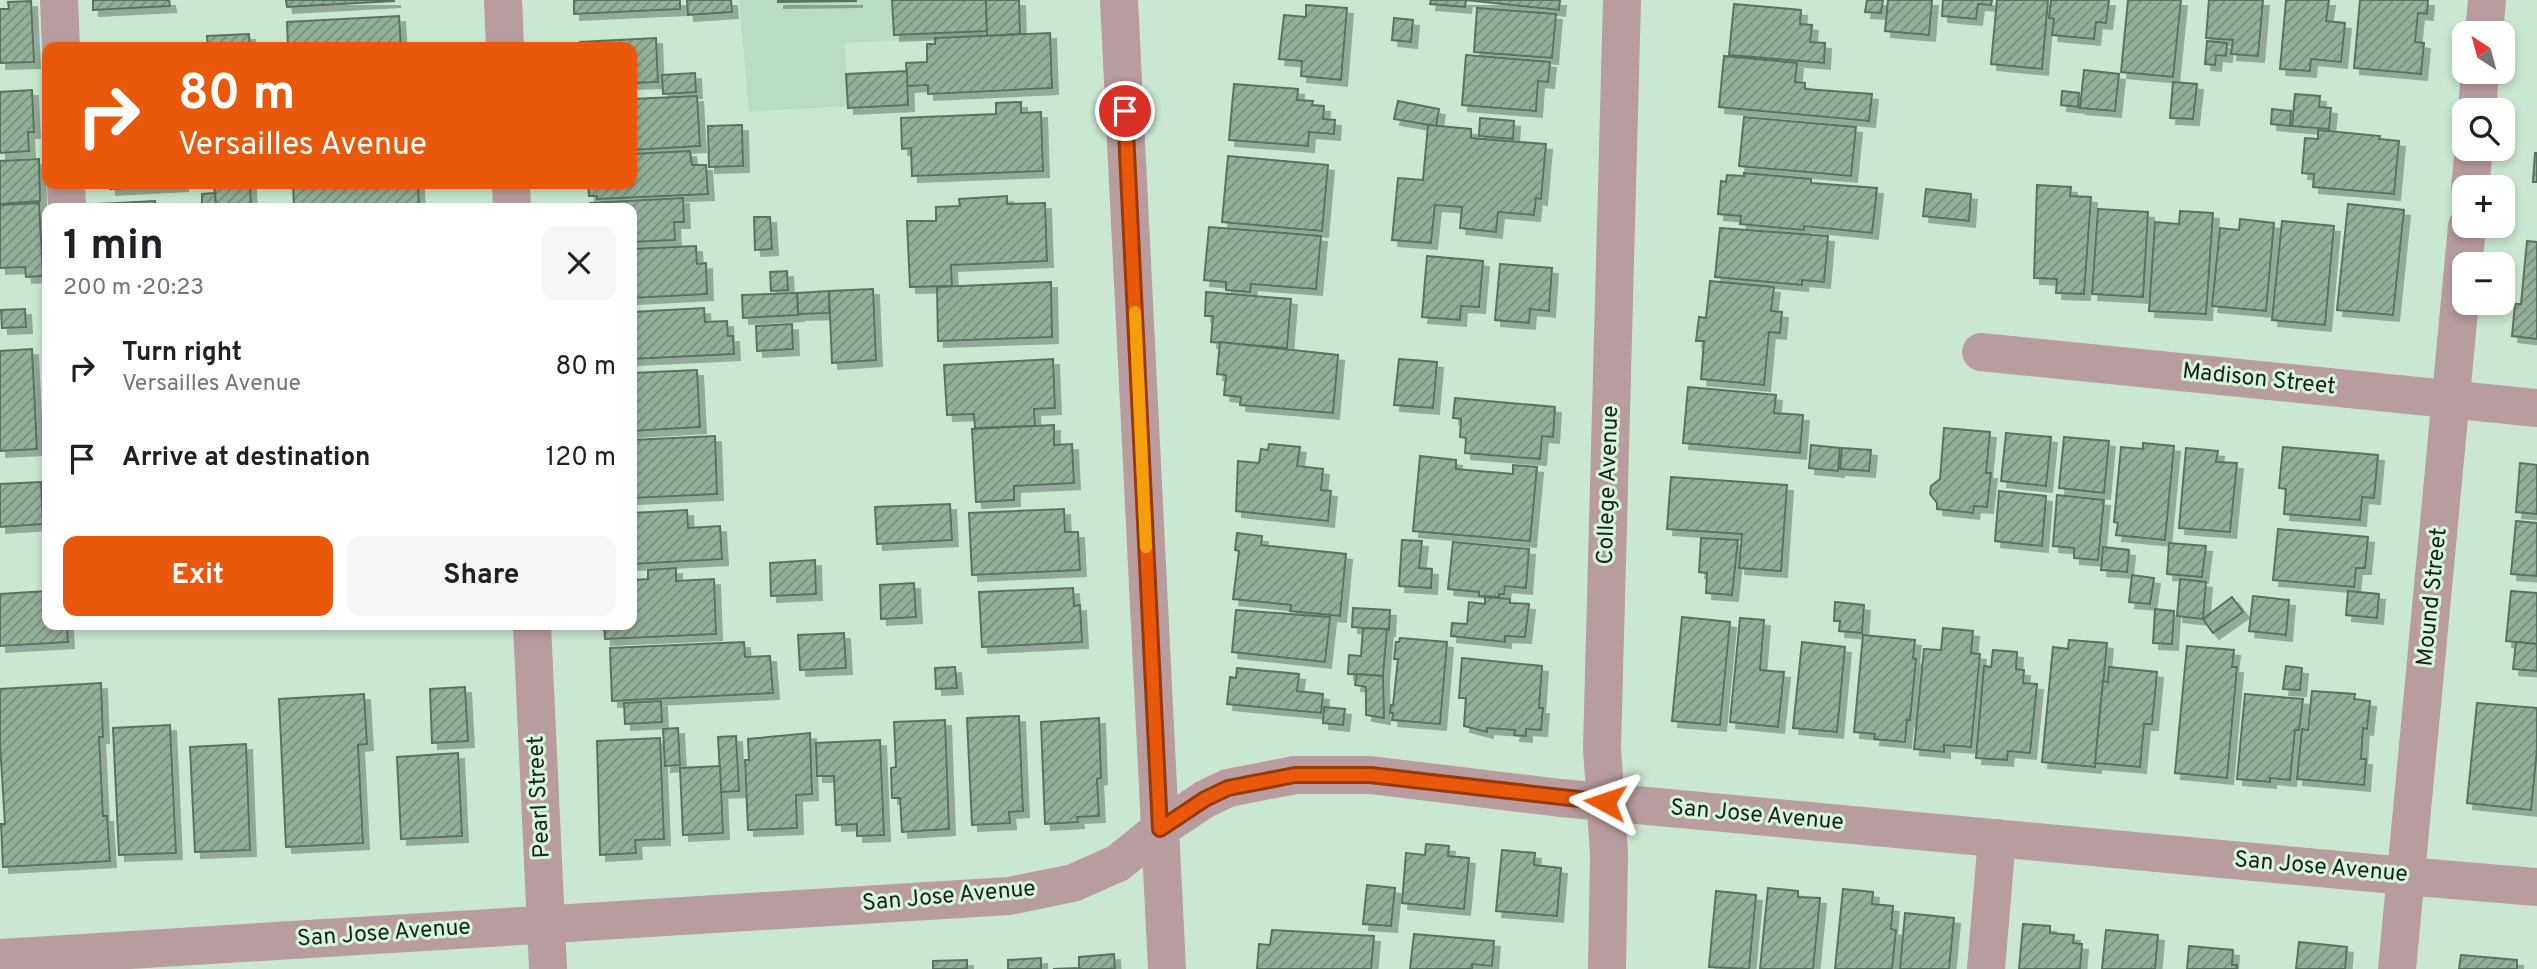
<!DOCTYPE html>
<html lang="en">
<head>
<meta charset="utf-8">
<style>
  body { margin:0; font-family:Overpass,sans-serif; background:#f6f6f6; color:#202124; height:100vh; display:flex; flex-direction:column; font-size:26px; white-space:nowrap }
  * { box-sizing:border-box; margin:0 }
  p { font-size:23px; color:#757577 }
  .icon { flex:none; width:38px; height:38px; fill:none; stroke:currentColor; stroke-width:2; stroke-linecap:round; stroke-linejoin:round }
  .map { position:relative; flex:1; overflow:hidden }
  .sheet { position:absolute; left:42px; top:203px; width:595px; height:427px; display:flex; flex-direction:column; background:#fff; border-radius:14px; box-shadow:0 4px 10px #0003 }
  .sheet>* { flex:none }
  .guide { position:absolute; left:42px; top:42px; width:595px; height:147px; border-radius:14px; box-shadow:0 4px 10px #0003; background:#ea580c; color:#fff; overflow:hidden }
  .needle { width:46px; rotate:324deg }
  .buttons { position:absolute; left:2452px; top:21px; display:grid; gap:14px }
  .buttons a { display:grid; place-items:center; width:63px; height:63px; border-radius:14px; background:#fff; box-shadow:0 4px 10px #0003; font-size:35px }
  .pin { position:absolute; display:grid; place-items:center; width:60px; height:60px; color:#fff; margin:-30px; border:4px solid #fff; border-radius:50%; box-shadow:0 2px 7px #0007 }
  .me { position:absolute; width:77px; margin:-38px; rotate:275deg; stroke-linejoin:round; filter:drop-shadow(0 0 5px #0008) }
  .turn { display:flex; align-items:center; gap:24px; height:147px; padding:0 21px; font-size:32px }
  .turn .icon { width:91px; height:91px; stroke-width:2.5 }
  .turn b { display:block; font-size:49px; line-height:60px }
  .round { display:grid; place-items:center; flex:none; width:74px; height:74px; border-radius:14px; background:#f6f6f6 }
  .head { display:flex; align-items:center; justify-content:space-between; height:119px; padding:0 21px }
  h1 { font-size:42px; font-weight:700; line-height:52px }
  .button { display:flex; gap:14px; margin-top:auto; padding:14px 21px }
  .button a { flex:1; height:80px; border-radius:14px; background:#ea580c; color:#fff; font-size:28px; font-weight:700; line-height:80px; text-align:center }
  .button a+a { background:#f6f6f6; color:#202124 }
  ul { padding:0; list-style:none }
  li { display:flex; align-items:center; gap:21px; height:91px; padding:0 21px }
  li div { flex:1 }
  li b { display:block; font-size:26px }
  li em { font-style:normal }
  .map>svg:first-child { display:block }
</style>
</head>
<body>
<div class="map">
<svg width="2537" height="969" viewBox="0 0 2537 969">
  <defs>
    <pattern id="building-hatch" width="6" height="6" patternUnits="userSpaceOnUse" patternTransform="scale(1.75)"><rect width="6" height="6" fill="#94b09b"/><path d="M-1 1l2-2M0 6l6-6M5 7l2-2" fill="none" stroke="#788f7e"/></pattern>
    <filter id="shadow"><feDropShadow dx="6" dy="6" stdDeviation="0" flood-color="#0004"/></filter>
  </defs>
  <rect width="100%" height="100%" fill="#c9e7d1"/>
  <path fill="#b9ddc3" d="M739,0H988L989,36L845,43L848,106L749,112Z"/>
  <g fill="url(#building-hatch)" stroke="#587360" stroke-width="2" filter="url(#shadow)">
    <path d="M93,0H169L170,6L93,10Z"/>
    <path d="M286,0H394V1L287,7Z"/>
    <path d="M574,0H680V9L574,14Z"/>
    <path d="M687,0H731L732,12L688,15Z"/>
    <path d="M778,0H856V1L778,2Z"/>
    <path d="M892,0H986L987,31L894,35Z"/>
    <path d="M986,0H1019L1020,34L987,36Z"/>
    <path d="M1431,0H1560L1559,10L1466,0L1465,7L1430,4Z"/>
    <path d="M1867,0H1883L1881,13L1865,12Z"/>
    <path d="M1888,0H1932L1929,35L1885,31Z"/>
    <path d="M1943,0H1992L1991,5L1978,4L1976,19L1942,16Z"/>
    <path d="M1997,0H2048L2042,69L1991,64Z"/>
    <path d="M2051,0H2109L2106,23L2096,22L2094,39L2052,35L2054,19L2049,18Z"/>
    <path d="M2128,0H2181L2173,77L2121,72Z"/>
    <path d="M2209,0H2263L2258,56L2231,54L2233,40L2206,38Z"/>
    <path d="M2286,0H2329L2326,21L2345,23L2341,62L2311,59L2310,71L2280,69Z"/>
    <path d="M2360,0H2428L2427,14L2418,13L2415,42L2424,43L2421,74L2354,68Z"/>
    <path d="M31,1L34,62L0,63V9H9L8,2Z"/>
    <path d="M1734,4L1801,10L1800,24L1812,25L1810,42L1825,43L1824,63L1729,55Z"/>
    <path d="M1306,5L1347,8L1341,80L1301,76L1302,61L1279,59L1284,15L1306,17Z"/>
    <path d="M1477,8L1556,14L1552,58L1474,52Z"/>
    <path d="M399,16L401,47H288L287,22Z"/>
    <path d="M1394,18L1413,20L1411,42L1392,40Z"/>
    <path d="M1050,33L1052,88L928,94V85L907,86L906,63L927,62V44H935V38Z"/>
    <path d="M249,34L250,47H208L207,36Z"/>
    <path d="M656,38L658,82L632,83V47H580V42Z"/>
    <path d="M2207,41L2227,43L2226,56L2216,55L2215,65L2205,64Z"/>
    <path d="M1466,55L1550,62L1548,82L1538,81L1536,111L1462,105Z"/>
    <path d="M1724,56L1797,63L1795,82L1805,83V89L1872,94L1869,121L1719,107Z"/>
    <path d="M2084,70L2119,74L2115,111L2080,108Z"/>
    <path d="M907,71L908,105L848,108L846,74Z"/>
    <path d="M695,73L696,92L663,94L662,75Z"/>
    <path d="M2173,82L2197,84L2193,119L2170,118Z"/>
    <path d="M1234,84L1298,89L1297,100L1313,101L1312,105L1324,106L1323,119L1335,120L1334,134L1309,132L1308,146L1229,140Z"/>
    <path d="M32,90L34,132H28L29,151L0,153V92Z"/>
    <path d="M2062,91L2079,93L2078,107L2061,105Z"/>
    <path d="M2295,94L2320,96L2319,107L2331,108L2329,129L2292,126Z"/>
    <path d="M697,96L700,146L632,150V99Z"/>
    <path d="M1398,101L1439,109L1436,126L1394,119Z"/>
    <path d="M1021,102V113L1041,112L1043,171L912,176L911,148L902,149L901,118L996,114V103Z"/>
    <path d="M2272,109L2291,111L2290,126L2271,124Z"/>
    <path d="M1744,117L1856,127L1851,176L1739,166Z"/>
    <path d="M1480,118L1514,121L1513,139L1479,136Z"/>
    <path d="M742,125L743,166L709,167L708,126Z"/>
    <path d="M1428,125L1471,129V138L1546,144L1541,199L1536,198L1534,215L1498,212L1496,232L1460,228L1462,207L1435,205L1431,243L1392,240L1398,178L1423,180Z"/>
    <path d="M2318,130L2380,136L2379,139L2399,141L2394,194L2313,187L2314,174L2302,173L2305,138L2318,139Z"/>
    <path d="M690,151L692,165H706L708,194L597,199V196H589L588,184H632V154Z"/>
    <path d="M2535,153H2537V182H2533Z"/>
    <path d="M1228,156L1328,165L1322,231L1222,222Z"/>
    <path d="M39,159L40,201L0,204V161Z"/>
    <path d="M1744,173L1811,179V183L1877,188L1872,233L1804,226V230L1740,224L1741,216L1718,214L1721,181L1726,182L1727,175L1744,176Z"/>
    <path d="M110,184H182V185L110,189Z"/>
    <path d="M214,184H250L251,208H216Z"/>
    <path d="M293,184H418L419,208H294Z"/>
    <path d="M2037,185L2071,187L2070,196L2091,197L2084,294L2056,293L2057,279L2034,278Z"/>
    <path d="M1926,189L1971,194L1969,221L1923,216Z"/>
    <path d="M215,193L216,208H202V194Z"/>
    <path d="M1007,196V204L1045,203L1047,261L951,265L952,286L910,287L907,221H936V207L960,206L959,199Z"/>
    <path d="M683,198L684,222H674L675,240L632,242V208H590V203Z"/>
    <path d="M155,201L156,208H99V204Z"/>
    <path d="M39,203L43,276L26,277L25,267L0,268V205Z"/>
    <path d="M2348,204L2404,210L2393,315L2337,310Z"/>
    <path d="M2098,209L2148,212L2143,297L2092,294Z"/>
    <path d="M2180,211L2213,213L2206,314L2149,311L2155,222L2179,224Z"/>
    <path d="M754,217H770L772,249L755,250Z"/>
    <path d="M2240,219L2274,223L2266,311L2212,306L2220,228L2239,230Z"/>
    <path d="M2282,221L2334,226L2325,325L2272,320Z"/>
    <path d="M1209,227L1321,236L1316,289L1251,284L1250,292L1226,290V282L1204,280Z"/>
    <path d="M1720,228L1828,236L1824,282L1802,280V285L1715,277Z"/>
    <path d="M2527,241L2537,242V339L2512,336L2515,304H2521Z"/>
    <path d="M696,246L697,264L706,263L707,294L632,298V249Z"/>
    <path d="M1427,256L1483,261L1479,307L1461,306L1460,320L1422,317Z"/>
    <path d="M1500,264L1552,268L1549,311L1530,309L1529,323L1495,320Z"/>
    <path d="M787,271L788,290L771,291L770,272Z"/>
    <path d="M1710,281L1774,287L1771,311L1782,312L1780,333L1769,332L1764,385L1701,379L1704,341H1696L1699,317L1706,318Z"/>
    <path d="M1051,282L1052,337L938,341L937,287Z"/>
    <path d="M873,289L876,360L832,363L829,291Z"/>
    <path d="M829,291V313L798,314L797,293Z"/>
    <path d="M1206,292L1291,299L1287,348L1211,342L1213,316H1205Z"/>
    <path d="M797,293L798,315L743,318L742,295Z"/>
    <path d="M704,308L705,322L727,321L728,336H733L734,354L632,359V312Z"/>
    <path d="M25,309L26,327L2,328L1,310Z"/>
    <path d="M792,324L793,349L757,351L756,326Z"/>
    <path d="M1220,342L1338,355L1333,413L1240,405L1241,397L1224,395L1226,375L1217,374Z"/>
    <path d="M32,349L37,449L0,451V351Z"/>
    <path d="M1053,359L1055,408L1034,409L1035,426L975,428L974,414L947,415L944,365Z"/>
    <path d="M1399,359L1437,362L1433,408L1394,405Z"/>
    <path d="M697,370L700,427L632,431V373Z"/>
    <path d="M1688,387L1776,395L1774,413L1803,415L1800,453L1683,443Z"/>
    <path d="M1455,398L1555,407L1553,437L1542,436L1540,459L1465,453L1466,438L1460,437L1461,419L1453,418Z"/>
    <path d="M1054,425V445L1072,444L1074,483L1014,486V500L976,502L972,429Z"/>
    <path d="M1944,428L1990,432L1986,473H1991L1987,507L1974,506L1973,513L1937,509V503L1930,494L1931,486L1940,479Z"/>
    <path d="M2006,433L2051,437L2046,486L2001,481Z"/>
    <path d="M715,436L717,494L632,498V440Z"/>
    <path d="M2064,437L2109,441L2104,493L2059,488Z"/>
    <path d="M2143,443L2174,446L2165,540L2116,535L2118,523L2114,522L2121,447L2143,449Z"/>
    <path d="M1269,444L1300,447L1297,466L1323,469L1321,490L1331,491L1328,521L1236,511L1238,461L1259,463L1261,449L1268,450Z"/>
    <path d="M1811,445L1840,448L1838,471L1809,468Z"/>
    <path d="M2283,447L2378,455L2374,498L2362,497L2360,520L2284,514L2286,489L2279,488Z"/>
    <path d="M1842,448L1871,450L1869,471L1840,469Z"/>
    <path d="M2186,448L2218,451L2216,462L2237,463L2230,532L2179,528Z"/>
    <path d="M1420,456L1456,460V469L1513,474V465L1537,467L1530,541L1413,531Z"/>
    <path d="M2520,463L2537,465V514L2516,512Z"/>
    <path d="M1671,477L1787,485L1781,571L1739,568L1742,534L1667,529Z"/>
    <path d="M41,482L43,524L0,527V484Z"/>
    <path d="M1999,491L2046,496L2042,546L1995,541Z"/>
    <path d="M2057,495L2104,500L2098,560L2074,558V548L2053,546Z"/>
    <path d="M950,504L952,540L877,544L875,507Z"/>
    <path d="M1064,509L1065,532H1078L1080,570L972,575L969,513Z"/>
    <path d="M687,510L688,528L720,526L722,559L632,564V513Z"/>
    <path d="M2516,521L2537,523V576L2511,574Z"/>
    <path d="M2278,529L2368,537L2365,568H2356L2354,587L2273,580Z"/>
    <path d="M1237,533L1262,536L1261,545L1346,554L1340,616L1290,611L1291,605L1233,599L1239,551L1235,550Z"/>
    <path d="M1701,538L1738,540L1732,595L1706,593L1707,573L1699,572Z"/>
    <path d="M1402,540L1422,541L1419,568L1432,569L1431,588L1399,586Z"/>
    <path d="M1453,542L1529,549L1526,588L1505,586L1504,594H1499V597L1479,596V592L1448,589Z"/>
    <path d="M2169,543L2206,546L2202,577L2167,574Z"/>
    <path d="M2103,547L2129,550L2127,572L2101,570Z"/>
    <path d="M815,560L816,594L771,596L770,563Z"/>
    <path d="M676,568V581L714,579L716,634L605,639L604,625H632V580L648,579V570Z"/>
    <path d="M2132,575L2154,578L2150,604L2129,602Z"/>
    <path d="M2180,579L2206,582L2203,619L2177,616Z"/>
    <path d="M914,583L916,617L881,619L880,585Z"/>
    <path d="M1073,588L1074,606L1080,605L1082,642L982,647L979,592Z"/>
    <path d="M47,591V625H67L68,642L0,646V594Z"/>
    <path d="M2348,591L2379,594L2377,618L2346,615Z"/>
    <path d="M2511,591L2537,593V644L2506,641Z"/>
    <path d="M2253,596L2289,600L2286,635L2249,631Z"/>
    <path d="M1485,597L1510,599V603L1529,604L1525,637L1505,636V642L1451,636L1452,623L1467,624L1469,602L1485,604Z"/>
    <path d="M2232,597L2243,612L2213,633L2203,619Z"/>
    <path d="M1835,602L1864,605L1862,633L1839,631L1840,621H1834Z"/>
    <path d="M1353,608L1390,610L1389,630L1352,627Z"/>
    <path d="M2155,609L2174,611L2172,644L2153,643Z"/>
    <path d="M1236,610L1330,617L1325,662L1232,652Z"/>
    <path d="M1682,617L1730,622L1720,725L1672,721Z"/>
    <path d="M1740,618L1764,620L1760,670L1784,672L1778,727L1730,722Z"/>
    <path d="M1363,628L1387,629L1383,676L1348,674L1349,655L1361,656Z"/>
    <path d="M1943,628L1973,631L1971,653L1980,654L1971,747L1944,745V752L1914,749L1924,649L1941,650Z"/>
    <path d="M844,633L846,668L800,670L798,635Z"/>
    <path d="M1863,635L1915,640L1913,658L1916,659L1910,720H1907L1905,742L1874,739L1875,734L1854,732Z"/>
    <path d="M1400,638L1447,642L1440,724L1392,720L1393,713H1390L1391,705H1393L1398,659H1394L1396,642H1399Z"/>
    <path d="M2069,640L2107,643L2095,767L2042,762L2053,647L2068,649Z"/>
    <path d="M744,642L745,657L770,656L773,693L612,701L610,648Z"/>
    <path d="M1802,642L1845,647L1837,732L1793,728Z"/>
    <path d="M2516,642L2537,644V671L2513,669Z"/>
    <path d="M2187,646L2234,650L2232,667H2237L2227,778L2175,773Z"/>
    <path d="M1993,650L2017,652L2016,669L2024,670L2023,683L2037,684L2030,753L2008,751L2007,760L1976,758L1984,666L1991,667Z"/>
    <path d="M1462,658L1542,666L1539,708H1543L1541,730L1526,729V736L1514,735L1515,730L1487,728V732L1464,726L1466,698H1459Z"/>
    <path d="M2286,666L2302,668L2300,690L2283,689Z"/>
    <path d="M955,667L957,688L936,689L935,668Z"/>
    <path d="M2109,667L2157,672L2152,724H2144L2140,767L2095,763L2103,681L2108,682Z"/>
    <path d="M1237,668L1299,674L1297,691L1323,694L1321,713L1227,704L1230,677L1236,678Z"/>
    <path d="M1357,674L1383,676L1384,718L1366,715V687L1355,685Z"/>
    <path d="M101,683L103,737H99L103,816H107L110,861L3,867L1,824H5L0,744V689Z"/>
    <path d="M465,687L468,741L432,743L430,689Z"/>
    <path d="M2312,691L2355,694L2354,699L2370,701L2367,729L2363,728L2361,759H2366L2364,785L2297,779L2302,729L2308,730Z"/>
    <path d="M364,694L367,744L358,745L363,843L286,847L279,699Z"/>
    <path d="M2245,694L2303,699L2299,730H2295L2290,780L2270,778V782L2237,779Z"/>
    <path d="M661,701L662,722L625,724L624,703Z"/>
    <path d="M2477,703L2537,708V750L2531,810L2467,803Z"/>
    <path d="M1324,707L1345,709L1343,725L1323,723Z"/>
    <path d="M1019,716L1023,811L1009,812L1010,823L972,825L967,718Z"/>
    <path d="M1099,718L1101,778L1097,779L1099,816L1077,817L1078,822L1045,824L1041,722Z"/>
    <path d="M945,720L949,829L902,832L900,798H892L891,768L896,767L894,722Z"/>
    <path d="M170,725L176,853L119,855L113,728Z"/>
    <path d="M678,728L680,765L665,766L663,729Z"/>
    <path d="M810,733L812,794L796,795L797,828L748,830L745,760H749L748,739Z"/>
    <path d="M736,736L739,791L721,792L718,737Z"/>
    <path d="M660,738L664,839L635,840L636,853L600,855L597,741Z"/>
    <path d="M880,740L884,835L857,836V824L836,825L834,776H817L816,743Z"/>
    <path d="M246,744L250,850L195,852L190,747Z"/>
    <path d="M458,753L462,836L401,839L397,757Z"/>
    <path d="M720,766L723,833L683,835L680,768Z"/>
    <path d="M1426,844L1449,846L1448,856L1469,858L1464,909L1402,903L1406,853L1425,855Z"/>
    <path d="M1502,850L1535,853L1534,865L1561,868L1557,916L1496,911Z"/>
    <path d="M1367,885L1395,888L1391,926L1363,924Z"/>
    <path d="M1768,888L1798,891V897L1820,898L1813,969H1760Z"/>
    <path d="M1843,889L1873,892L1872,904L1893,906L1891,929L1896,930L1892,969H1835Z"/>
    <path d="M1716,891L1756,895L1749,969L1709,967Z"/>
    <path d="M1905,913L1954,918L1949,969H1900Z"/>
    <path d="M2023,924L2050,926V933L2074,935L2073,943L2082,944L2080,969H2019Z"/>
    <path d="M1272,930L1374,936L1371,969H1257L1259,944L1270,945Z"/>
    <path d="M2106,930L2158,935L2155,969H2102Z"/>
    <path d="M1414,934L1494,941L1492,966L1472,964V969H1410Z"/>
    <path d="M2299,942L2347,947L2345,969H2296Z"/>
    <path d="M2189,946L2233,950L2232,965H2237V969H2187Z"/>
    <path d="M1114,954L1115,969H1053L1079,968V957Z"/>
    <path d="M2461,955L2517,960V969H2459Z"/>
    <path d="M1041,958V969H1008V960Z"/>
    <path d="M967,960V969H933V961Z"/>
  </g>
  <g fill="none" stroke-linecap="round" stroke-linejoin="round">
    <g stroke="#b99c9f" stroke-width="38">
      <path d="M59,0L61,47"/>
      <path d="M503,0L505,47"/>
      <path d="M1119,0L1167,969"/>
      <path d="M2484,33L2487,0"/>
      <path d="M2477,110L2480,72"/>
      <path d="M66,184L67,208"/>
      <path d="M511,184L512,208"/>
      <path d="M2470,187L2474,149"/>
      <path d="M1981,352L2537,408"/>
      <path d="M532,625L548,969"/>
      <path d="M0,958L1009,896L1073,883L1118,863L1160,829L1205,799L1228,788L1295,775H1370L1561,798L2405,876L2537,887"/>
      <path d="M1607,969L1609,854L1602,748L1622,0"/>
      <path d="M1986,969L1997,838"/>
      <path d="M2397,969L2467,226"/>
    </g>
  </g>
  <g fill="none" stroke-linecap="round" stroke-linejoin="round">
    <defs>
      <path id="route" d="M1125,111L1160,829L1205,799L1228,788L1295,775H1370L1605,802"/>
    </defs>
    <use href="#route" stroke="#983908" stroke-width="18"/>
    <use href="#route" stroke="#ea580c" stroke-width="12"/>
    <path stroke="#f59e0b" stroke-width="12" d="M1135,312L1146,547"/>
  </g>
  <g text-anchor="middle" dominant-baseline="central" stroke-width="6" stroke-linejoin="round" paint-order="stroke">
    <g font-size="23" fill="#17221a" stroke="#d6f5de">
      <text transform="translate(2259 380) rotate(6)">Madison Street</text>
      <text transform="translate(1609 485) rotate(-88)">College Avenue</text>
      <text transform="translate(2433 597) rotate(-84)">Mound Street</text>
      <text transform="translate(540 797) rotate(-93)">Pearl Street</text>
      <text transform="translate(1757 816) rotate(5)">San Jose Avenue</text>
      <text transform="translate(2321 868) rotate(5)">San Jose Avenue</text>
      <text transform="translate(949 897) rotate(-5)">San Jose Avenue</text>
      <text transform="translate(384 934) rotate(-4)">San Jose Avenue</text>
    </g>
  </g>
</svg>
<div class="buttons">
<a><svg class="needle" viewBox="-14 -14 28 28"><path d="M0-13l5 13h-10z" fill="#e53935"/><path d="M0 13l5-13h-10z" fill="#757577"/></svg></a>
<a><svg class="icon" aria-label="search" viewBox="0 0 24 24"><circle cx="10" cy="10" r="6"/><path d="M15 15l6 6"/></svg></a>
<a>+</a>
<a>−</a>
</div>
<div class="pin" style="left:1125px;top:111px;background:#d93025"><svg class="icon" aria-label="arrive" viewBox="0 0 24 24"><path d="M6 21V4h12l-3 4 3 4H6"/></svg></div>
<svg class="me" style="left:1605px;top:802px" viewBox="-20 -20 40 40"><path d="M0-17L14 15 0 8-14 15z" fill="#ea580c" stroke="#fff" stroke-width="4"/></svg>
<div class="guide">
<div class="turn"><svg class="icon" aria-label="right" viewBox="0 0 24 24"><path d="M7 20v-9h11M14 6l5 5-5 5"/></svg><div><b>80 m</b>Versailles Avenue</div></div>
</div>
<section class="sheet">
<div class="head"><div><h1>1 min</h1><p>200 m · 20:23</p></div><a class="round"><svg class="icon" aria-label="close" viewBox="0 0 24 24"><path d="M6 6l12 12M18 6L6 18"/></svg></a></div>
<ul>
<li><svg class="icon" aria-label="right" viewBox="0 0 24 24"><path d="M7 20v-9h11M14 6l5 5-5 5"/></svg><div><b>Turn right</b><p>Versailles Avenue</p></div><em>80 m</em></li>
<li><svg class="icon" aria-label="arrive" viewBox="0 0 24 24"><path d="M6 21V4h12l-3 4 3 4H6"/></svg><div><b>Arrive at destination</b></div><em>120 m</em></li>
</ul>
<div class="button"><a>Exit</a><a>Share</a></div>
</section>
</div>
</body>
</html>
